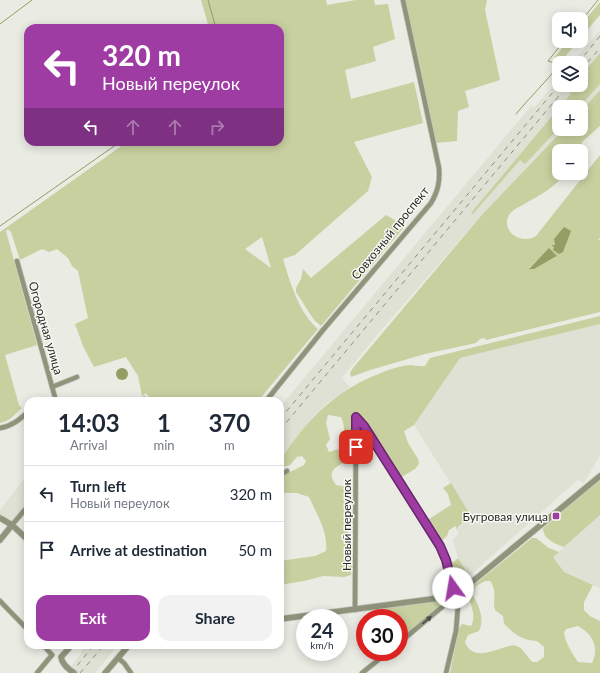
<!DOCTYPE html>
<html lang="en">
<head>
<meta charset="utf-8">
<style>
  body { margin:0; font-family:Lato,sans-serif; background:#f2f2f3; color:#1f2937; height:100vh; display:flex; flex-direction:column; font-size:15px; white-space:nowrap }
  * { box-sizing:border-box; margin:0 }
  p { font-size:13px; color:#747a83 }
  .icon { flex:none; width:22px; height:22px; fill:none; stroke:currentColor; stroke-width:2; stroke-linecap:round; stroke-linejoin:round }
  .map { position:relative; flex:1; overflow:hidden }
  .drawer { position:absolute; left:24px; top:397px; width:260px; height:252px; display:flex; flex-direction:column; background:#fff; border-radius:12px; box-shadow:0 2px 10px #0003 }
  .drawer>* { flex:none }
  .guide { position:absolute; left:24px; top:24px; width:260px; height:122px; border-radius:12px; box-shadow:0 2px 10px #0003; background:#9e3ca3; color:#fff; overflow:hidden }
  .fabs { position:absolute; left:552px; top:12px; display:grid; gap:8px }
  .fabs a { display:grid; place-items:center; width:36px; height:36px; border-radius:8px; background:#fff; box-shadow:0 2px 10px #0003; font-size:20px }
  .speed { position:absolute; left:296px; top:609px; display:flex; gap:8px; font-size:20px; font-weight:700; text-align:center }
  .speed>* { display:grid; place-content:center; width:52px; height:52px; border-radius:50%; background:#fff; box-shadow:0 2px 10px #0003; line-height:1 }
  .speed small { font-size:10px; font-weight:400 }
  .speed .limit { border:6px solid #d22; background:#fff; color:#111 }
  .pin { position:absolute; display:grid; place-items:center; width:34px; height:34px; color:#fff; margin:-17px; border-radius:8px; box-shadow:0 2px 6px #0006 }
  .me { position:absolute; width:44px; margin:-22px; rotate:347deg; stroke-linejoin:round; filter:drop-shadow(0 0 3px #0008) }
  .turn { display:flex; align-items:center; gap:14px; height:84px; padding:0 12px; font-size:18px }
  .turn .icon { width:52px; height:52px; stroke-width:2.5 }
  .turn b { display:block; font-size:28px; line-height:34px }
  .lanes { display:flex; align-items:center; height:38px; padding:0 12px; background:#0003; justify-content:center; gap:20px; direction:ltr }
  .lanes .off { opacity:.35 }
  .eta { display:flex; justify-content:space-evenly; align-items:center; height:68px; text-align:center }
  .eta b { font-size:24px; font-weight:700; line-height:28px }
  .action { display:flex; gap:8px; margin-top:auto; padding:8px 12px }
  .action a { flex:1; height:46px; border-radius:12px; background:#9e3ca3; color:#fff; font-size:16px; font-weight:700; line-height:46px; text-align:center }
  .action a+a { background:#f2f2f3; color:#1f2937 }
  ul { padding:0; list-style:none }
  li { display:flex; align-items:center; gap:12px; height:56px; padding:0 12px; border-top:1px solid #e0e1e3 }
  li div { flex:1 }
  li b { display:block; font-size:15px }
  li em { font-style:normal }
  .map>svg:first-child { display:block }
</style>
</head>
<body>
<div class="map">
<svg width="600" height="673" viewBox="0 0 600 673">
  <rect width="100%" height="100%" fill="#eaece4"/>
  <g fill="#dee1d3">
    <path d="M600,30V90L581,111V107H559V129H575L481,216L376,336L342,378L350,387L329,402L313,417L296,437L280,461V407L531,106L534,108L559,78V85H581V63H572Z"/>
    <path d="M600,324V455L584,483L578,480L469,576L458,558L453,540L459,533L456,529L467,518L468,511L414,425L460,358Z"/>
    <path d="M24,479L28,481V504L13,523L0,515V510Z"/>
    <path d="M600,515V588L564,572L553,557Z"/>
    <path d="M86,645H118L95,673H77L70,667L82,653L81,651Z"/>
  </g>
  <g fill="#c8d0a0" fill-rule="evenodd">
    <path d="M201,0H326L327,5L356,0H374L375,5L388,4L395,39L373,47L376,61L345,70L351,99L414,82L423,123L354,142L372,177L368,191L295,255L283,259C290,282 299,313 318,329L258,401H145L149,397L146,393L142,396L138,376L126,357L94,367L83,346L75,324L88,318L78,271L72,266L68,258L57,249L49,252L42,249L20,260L11,232L8,229L6,231L37,345L5,355L19,405L22,408C15,414 9,422 0,423V232L127,142H280V28H209ZM262,237L271,268L245,249Z"/>
    <path d="M405,0H487L485,10L500,80L465,91L469,107L458,111L457,141L436,143Z"/>
    <path d="M600,2V15L581,37V25Z"/>
    <path d="M568,41H578L563,59L558,61L555,60L554,58Z"/>
    <path d="M600,53V84L579,107H560L571,94L569,92L574,85H581V76Z"/>
    <path d="M600,90V126L582,142L583,147L580,151H559V173H565C556,187 540,195 526,203C520,207 513,209 509,215C500,232 522,245 536,236L600,155V238L598,240H600V312L486,340L484,338L480,339L476,343L425,354L370,370L351,377L350,373L353,368L481,216L564,129L569,131L570,129H581V111ZM549,249L556,257L535,268H529Z"/>
    <path d="M559,108V128L525,164L520,160L473,214L471,213Z"/>
    <path d="M386,215L405,226L321,326L314,320L296,292V288L301,279L303,269L311,278Z"/>
    <path d="M600,316V324L460,358L414,425L404,431L408,443L418,459L419,464L415,469L400,478L377,441L360,431L358,421L353,419L351,442H346L343,422L341,417L328,415L326,423L330,439L326,445L329,452L338,449L345,462C333,468 327,473 336,485L352,488L351,504L345,510L349,520L348,531L351,543L348,553L352,564L351,575L344,577L323,576L304,581L280,585V561L315,556L326,551C328,531 317,515 309,497L297,493H280V477L304,465L306,461L302,456L297,457L290,465L280,468C280,459 285,453 290,446C313,413 343,387 381,373C389,369 401,366 410,365C415,365 420,367 425,366L430,358Z"/>
    <path d="M600,480V515L564,547C555,544 543,539 543,528L561,514L563,510Z"/>
    <path d="M451,483L468,511L467,518L456,529V526L449,530L447,536L440,542L426,521L451,505L448,494L443,488Z"/>
    <path d="M532,538H536L549,548L559,552L553,557L564,572L593,585L584,602V610L590,616L600,621V673H450L459,628L462,624L471,626C478,613 467,602 469,589ZM485,581H490C498,592 492,598 495,610L503,616L504,624C515,634 521,640 537,641L544,647V657L537,662H532L521,648L514,645C499,647 473,664 465,642L468,635L479,631C485,619 479,605 472,594L476,586ZM578,626C592,634 600,647 592,663L578,662C572,653 566,644 564,633L566,629Z"/>
    <path d="M458,558L469,576L455,590L447,559L450,563L455,561Z"/>
    <path d="M439,601L441,604L399,640V618H384L380,609Z"/>
  </g>
  <g fill="#949d63">
    <path d="M564,227L571,231L563,252L559,254L553,250L554,247L551,245H555L554,239Z"/>
    <path d="M549,248L557,256L534,269H529Z"/>
    <circle cx="122" cy="374" r="6"/>
  </g>
  <g fill="none" stroke-linecap="round" stroke-linejoin="round">
    <g stroke="#949d63" stroke-width="1">
      <path d="M208,0L216,28"/>
      <path d="M581,21L598,0"/>
      <path d="M0,24L32,0"/>
      <path d="M558,64L548,61L564,41"/>
      <path d="M516,114C530,97 546,82 559,65"/>
      <path d="M0,226L120,142"/>
    </g>
    <defs>
      <g id="minor">
        <path d="M17,261L56,401"/>
        <path d="M52,387L77,377"/>
        <path d="M141,401L144,399"/>
        <path d="M266,401L323,330L431,203C438,191 440,182 439,168L403,0"/>
        <path d="M356,417L362,422L440,546L446,561L455,596L458,606L456,631L446,673"/>
        <path d="M0,428C12,426 19,420 28,412"/>
        <path d="M280,475L287,471"/>
        <path d="M12,525L28,506"/>
        <path d="M0,601L28,630"/>
        <path d="M355,610L356,417"/>
        <path d="M399,643L454,597"/>
        <path d="M43,645L52,655"/>
        <path d="M118,658L124,663L131,673"/>
        <path d="M37,673L52,655"/>
        <path d="M362,673L388,652"/>
      </g>
      <g id="tertiary">
        <path d="M0,518L12,525L28,540"/>
        <path d="M0,540L12,525"/>
        <path d="M280,619L455,596L600,476"/>
        <path d="M72,645L61,657C62,664 68,669 74,673"/>
        <path d="M105,673L129,645"/>
      </g>
    </defs>
    <use href="#minor" stroke="#c7c9c2" stroke-width="6"/>
    <use href="#tertiary" stroke="#c7c9c2" stroke-width="7"/>
    <use href="#minor" stroke="#8f947b" stroke-width="4.5"/>
    <use href="#tertiary" stroke="#8f947b" stroke-width="5.5"/>
    <g stroke="#8e8f8a" stroke-width="1" stroke-dasharray="5 5" stroke-linecap="butt">
      <path d="M578,63L600,36"/>
      <path d="M581,70L600,48"/>
      <path d="M280,419L559,85"/>
      <path d="M280,430L568,85"/>
      <path d="M71,673L94,645"/>
      <path d="M80,673L104,645"/>
    </g>
  </g>
  <defs><path id="oneway-solid" d="M-6-.8H1V-3.2L6.5 0L1 3.2V.8H-6Z"/></defs>
  <use fill="#4d4f45" href="#oneway-solid" transform="translate(427 620) rotate(-40)"/>
  <g fill="none" stroke-linecap="round" stroke-linejoin="round">
    <defs>
      <path id="route" d="M356,447V417L364,426L440,546L446,560L453,588"/>
    </defs>
    <use href="#route" stroke="#67276a" stroke-width="10"/>
    <use href="#route" stroke="#9e3ca3" stroke-width="7"/>
  </g>
  <rect fill="#9e3ca3" stroke="#f7f9f2" stroke-width="1.5" x="552" y="512" width="8" height="8" rx="2"/>
  <g text-anchor="middle" dominant-baseline="central" stroke-width="3" stroke-linejoin="round" paint-order="stroke">
    <g font-size="12" fill="#2a2a28" stroke="#f7f9f2">
      <text transform="translate(390 233) rotate(-51)">Совхозный проспект</text>
      <text transform="translate(46 328) rotate(74)">Огородная улица</text>
      <text transform="translate(346 525) rotate(-90)">Новый переулок</text>
    </g>
    <g font-size="12" fill="#2a2a28" stroke="#f7f9f2" text-anchor="end">
      <text x="548" y="516">Бугровая улица</text>
    </g>
  </g>
</svg>
<div class="fabs">
<a><svg class="icon" aria-label="sound" viewBox="0 0 24 24"><path d="M4 9h4l5-4v14l-5-4H4zM17 9q2 3 0 6"/></svg></a>
<a><svg class="icon" aria-label="layers" viewBox="0 0 24 24"><path d="M12 4l9 5-9 5-9-5zM3 14l9 5 9-5"/></svg></a>
<a>+</a>
<a>−</a>
</div>
<div class="speed"><div>24<small>km/h</small></div><div class="limit">30</div></div>
<div class="pin" style="left:356px;top:447px;background:#d93025"><svg class="icon" aria-label="arrive" viewBox="0 0 24 24"><path d="M6 21V4h12l-3 4 3 4H6"/></svg></div>
<svg class="me" style="left:453px;top:588px" viewBox="-20 -20 40 40"><circle r="19" fill="#fff"/><path d="M0-13L10 11 0 6-10 11z" fill="#9e3ca3"/></svg>
<div class="guide">
<div class="turn"><svg class="icon" aria-label="left" viewBox="0 0 24 24"><path d="M17 20v-9H6M10 6l-5 5 5 5"/></svg><div><b>320 m</b>Новый переулок</div></div>
<div class="lanes"><svg class="icon" aria-label="left" viewBox="0 0 24 24"><path d="M17 20v-9H6M10 6l-5 5 5 5"/></svg><svg class="icon off" aria-label="ahead" viewBox="0 0 24 24"><path d="M12 20V5M6 11l6-6 6 6"/></svg><svg class="icon off" aria-label="ahead" viewBox="0 0 24 24"><path d="M12 20V5M6 11l6-6 6 6"/></svg><svg class="icon off" aria-label="right" viewBox="0 0 24 24"><path d="M7 20v-9h11M14 6l5 5-5 5"/></svg></div>
</div>
<section class="drawer">
<div class="eta">
<div><b>14:03</b><p>Arrival</p></div>
<div><b>1</b><p>min</p></div>
<div><b>370</b><p>m</p></div>
</div>
<ul>
<li><svg class="icon" aria-label="left" viewBox="0 0 24 24"><path d="M17 20v-9H6M10 6l-5 5 5 5"/></svg><div><b>Turn left</b><p>Новый переулок</p></div><em>320 m</em></li>
<li><svg class="icon" aria-label="arrive" viewBox="0 0 24 24"><path d="M6 21V4h12l-3 4 3 4H6"/></svg><div><b>Arrive at destination</b></div><em>50 m</em></li>
</ul>
<div class="action"><a>Exit</a><a>Share</a></div>
</section>
</div>
</body>
</html>
